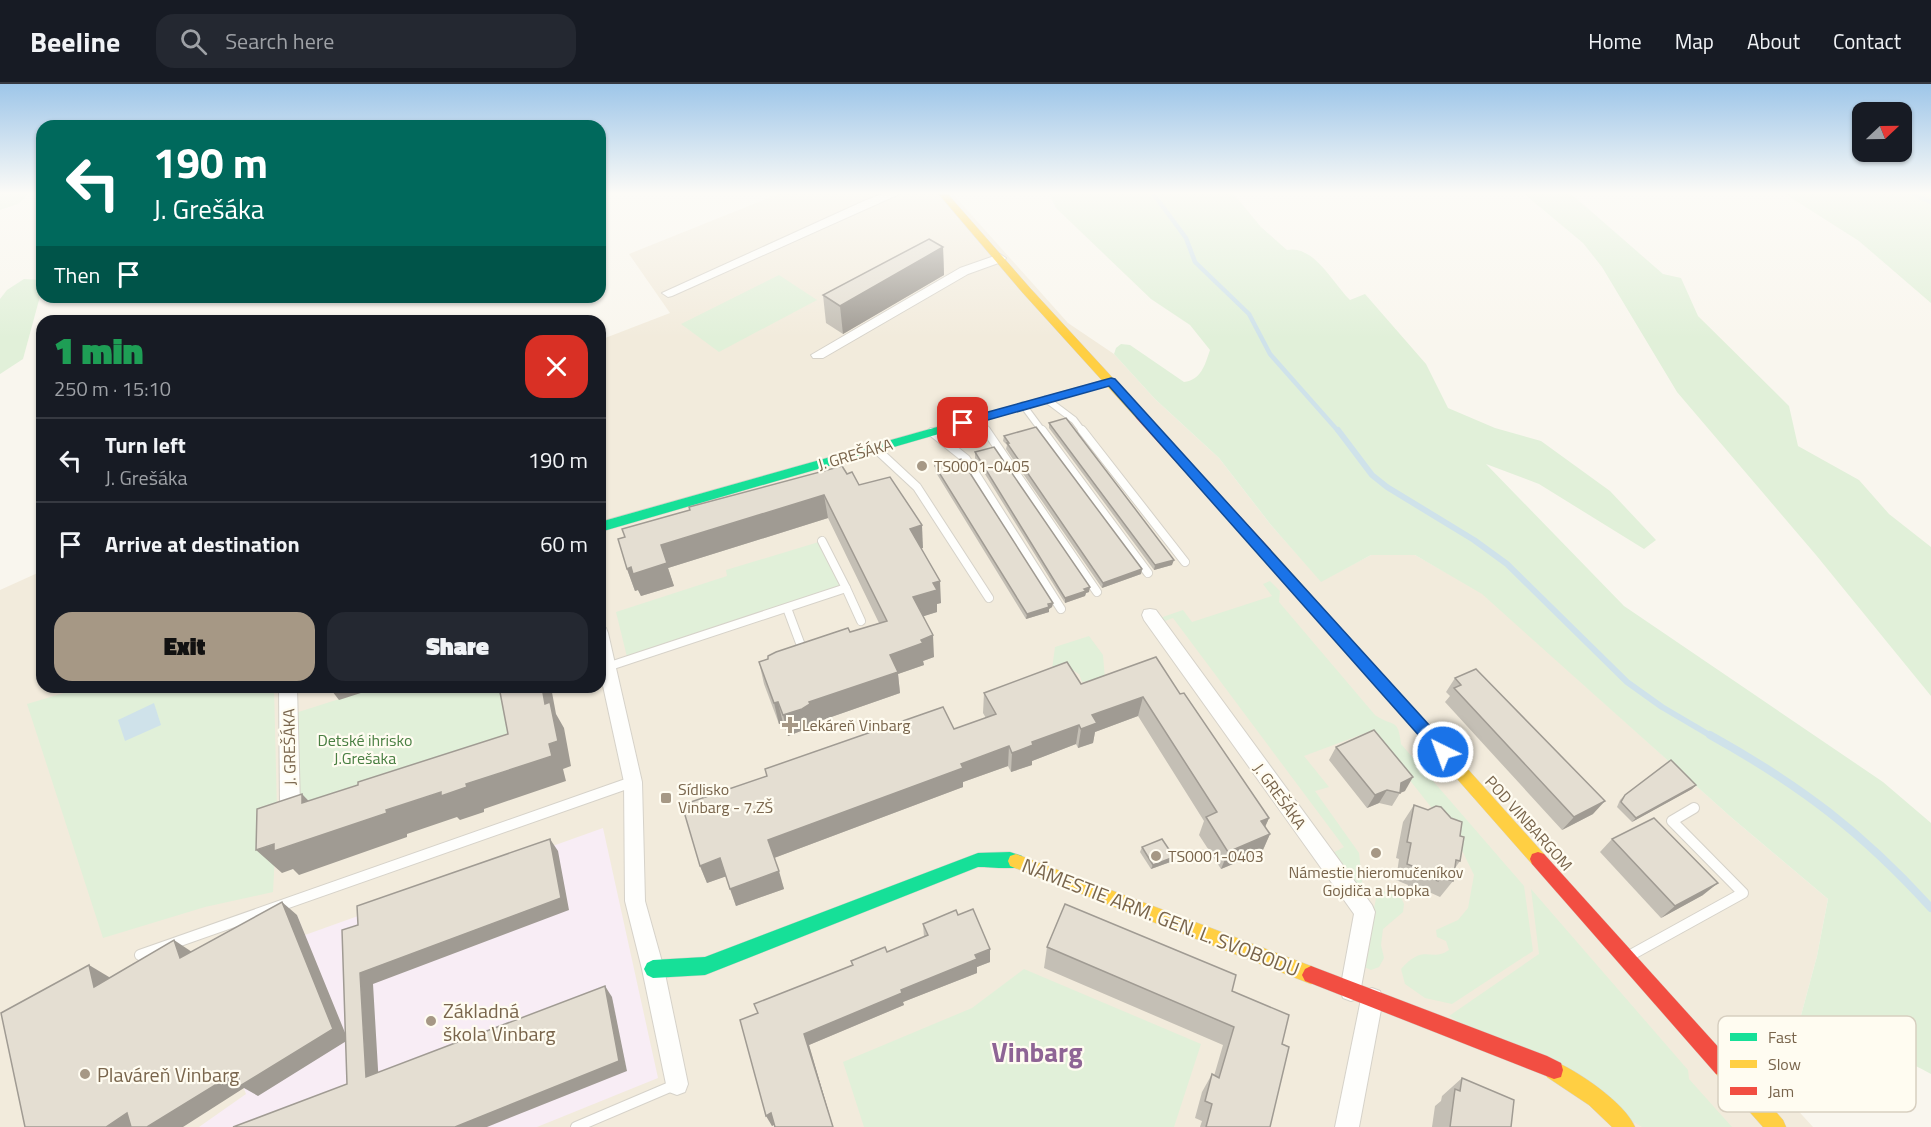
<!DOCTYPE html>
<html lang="en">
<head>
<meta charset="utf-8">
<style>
  body { margin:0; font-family:"Titillium Web",sans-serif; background:#242831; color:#f1f3f6; height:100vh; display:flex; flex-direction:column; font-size:22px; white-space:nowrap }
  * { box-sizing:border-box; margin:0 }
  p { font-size:20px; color:#9ea1a6 }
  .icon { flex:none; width:33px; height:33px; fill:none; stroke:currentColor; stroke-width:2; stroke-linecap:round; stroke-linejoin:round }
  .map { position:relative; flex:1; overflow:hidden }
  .drawer { position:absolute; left:36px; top:231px; width:570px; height:378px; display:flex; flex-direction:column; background:#171b24; border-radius:18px; box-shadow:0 2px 4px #0004 }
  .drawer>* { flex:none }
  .hud { position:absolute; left:36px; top:36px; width:570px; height:183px; border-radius:18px; box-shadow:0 2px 4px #0004; background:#00695c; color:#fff; overflow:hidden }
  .needle { width:39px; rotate:68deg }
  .controls { position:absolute; left:1852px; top:18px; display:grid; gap:12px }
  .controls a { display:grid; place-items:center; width:60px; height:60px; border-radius:12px; background:#171b24; box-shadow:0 2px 4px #0004; font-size:30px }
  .pin { position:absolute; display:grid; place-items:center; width:51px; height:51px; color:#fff; margin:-26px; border-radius:12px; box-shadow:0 3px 9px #0006 }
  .me { position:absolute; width:66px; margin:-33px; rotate:318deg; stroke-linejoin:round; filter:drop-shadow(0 0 4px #0008) }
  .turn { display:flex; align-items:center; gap:21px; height:126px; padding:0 18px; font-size:27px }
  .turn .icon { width:78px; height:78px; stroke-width:2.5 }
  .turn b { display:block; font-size:42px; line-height:51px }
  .then { display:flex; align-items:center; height:57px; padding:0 18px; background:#0003; gap:12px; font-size:22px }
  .round { display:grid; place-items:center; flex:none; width:63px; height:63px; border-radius:18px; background:#242831 }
  .headline { display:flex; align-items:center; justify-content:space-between; height:102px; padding:0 18px }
  h1 { font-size:36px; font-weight:800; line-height:45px; color:#1e9e55 }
  .action { display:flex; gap:12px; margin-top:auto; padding:12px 18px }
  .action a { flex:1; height:69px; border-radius:18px; background:#a69885; color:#111; font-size:24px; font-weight:800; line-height:69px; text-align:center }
  .action a+a { background:#242831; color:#f1f3f6 }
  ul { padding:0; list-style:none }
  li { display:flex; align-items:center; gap:18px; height:84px; padding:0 18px; border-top:2px solid #363941 }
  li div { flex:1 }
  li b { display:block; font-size:22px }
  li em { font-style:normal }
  header { display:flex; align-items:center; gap:36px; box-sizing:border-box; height:84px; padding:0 30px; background:#171b24; border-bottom:2px solid #363941 }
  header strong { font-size:28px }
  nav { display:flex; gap:33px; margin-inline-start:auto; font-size:21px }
  .search { width:420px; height:54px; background:#242831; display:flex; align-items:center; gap:15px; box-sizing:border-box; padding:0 21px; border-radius:18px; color:#9ea1a6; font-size:22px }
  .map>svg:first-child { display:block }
</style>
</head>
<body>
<header>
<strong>Beeline</strong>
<div class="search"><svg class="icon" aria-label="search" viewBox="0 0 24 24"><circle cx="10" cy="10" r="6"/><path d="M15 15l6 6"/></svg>Search here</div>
<nav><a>Home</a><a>Map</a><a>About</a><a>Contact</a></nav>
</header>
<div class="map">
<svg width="1931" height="1043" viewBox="0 0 1931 1043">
  <rect width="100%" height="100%" fill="#f9f6ee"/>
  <path fill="#f2ebdc" d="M783,108H951L1068,239L1114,270L1155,315L1219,374L1271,441L1321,497L1371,471H1415L1482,509L1732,734L1828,815L1817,872L1796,950L1773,999L1813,1043H0V506L42,487V603H600V256L670,229L629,170Z"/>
  <path fill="#f8edf5" d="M603,744L658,994L537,1043H199L246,1010L196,880L297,831L305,851Z"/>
  <g fill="#e1f0d9">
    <path d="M0,108H31L18,120L0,126Z"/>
    <path d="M1048,108H1232L1261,143L1287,166C1313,160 1333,199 1350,216L1365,210L1426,280L1448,324L1495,344L1541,357L1610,407L1656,456L1644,465L1539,400L1486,380L1624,522L1883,698L1931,739V990C1890,967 1843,953 1796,950L1817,872L1828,815L1732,734L1482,510L1415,471H1371L1321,498L1271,441L1219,374L1155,315L1114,270L1116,264L1121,260L1130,261L1184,298C1201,296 1205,281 1210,266L1190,241L1151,215L1056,124Z"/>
    <path d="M1522,108H1569L1663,190L1681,194L1698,232L1789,322L1798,362L1859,396L1889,430L1931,463V612L1816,471L1677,308L1602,183L1583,159Z"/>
    <path d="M1782,108H1931V219L1859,157Z"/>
    <path d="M779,191L817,216L719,268L681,240Z"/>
    <path d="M24,195L42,196V205L23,275L0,290V215L7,206Z"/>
    <path d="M822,457L846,504L628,577L616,528L727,492L726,486Z"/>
    <path d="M1270,497L1280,507L1279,518L1375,631C1394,644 1398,633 1401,660L1524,802L1533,867L1452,920L1425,914L1405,900L1401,885C1425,858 1430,879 1449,866L1446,857L1437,853L1436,846L1458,836L1468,824L1474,791L1457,756L1371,647L1304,672L1329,703L1315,707L1359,769L1363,805L1361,808L1331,770L1344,763L1173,534L1160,539L1157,535L1183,526L1192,538L1272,512L1263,500Z"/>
    <path d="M1089,552L1103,571L1105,595L1082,598L1079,590L1071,585L1050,600L1055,563Z"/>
    <path d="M84,603H274L277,727L290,723L289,631L377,603H510L524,679L276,750L273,808L205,823L103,854L27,620Z"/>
    <path d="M1378,805L1401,813L1404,820L1403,828L1383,845L1381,861L1384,874L1379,883L1371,886L1362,882Z"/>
    <path d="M1531,805L1688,986L1689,995L1732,1043H1642L1449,932L1539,870Z"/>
    <path d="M1024,885L1201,960L1174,1043H864L843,978L972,924Z"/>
  </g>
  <path fill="#cfe2ea" d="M154,619L161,641L125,657L118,636Z"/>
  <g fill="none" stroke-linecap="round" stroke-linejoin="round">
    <g stroke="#cfe2ea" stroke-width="4.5">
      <path d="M1152,108L1186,154L1195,178L1249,230L1270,270L1339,348"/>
      <path d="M1908,108L1931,118"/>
    </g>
    <path stroke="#cfe2ea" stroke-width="6" d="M1338,346L1372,391L1387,403L1474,456L1507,480L1627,598L1662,623L1713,653"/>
    <path stroke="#cfe2ea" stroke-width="8" d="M1710,651C1800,701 1862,748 1931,824"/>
    <defs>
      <g id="lane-far2">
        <path d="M1046,315L1074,336L1083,348"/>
        <path d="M1023,321L1043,348"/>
        <path d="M978,334L987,348"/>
      </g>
      <g id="lane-far1">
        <path d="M986,346L1097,508"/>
        <path d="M1042,346L1148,489"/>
        <path d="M1082,346L1185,478"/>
        <path d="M932,348L966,375L1061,525"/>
        <path d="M875,364L917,403L989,514"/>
        <path d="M846,504L861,537"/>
        <path d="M787,524L803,567"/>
        <path d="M607,583L846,504L822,457"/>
      </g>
      <g id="lane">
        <path d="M140,871L632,698"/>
        <path d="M1629,872L1743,809L1672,737L1694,724"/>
        <path d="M576,1043L677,1000"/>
      </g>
      <g id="street">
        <path d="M887,108H904L672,212L668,213L662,209L864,117Z"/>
        <path d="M1000,170L1006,174L1004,177L968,190L823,274H813L811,271L960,184Z"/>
        <path d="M1150,525L1156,526L1372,821L1375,828L1359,914L1351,917L1343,914L1340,906L1354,830L1144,536L1142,531L1144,526Z"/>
        <path d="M600,542L606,544L608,549L642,698L645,817L664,885L688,1000L685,1008L677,1011L669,1008L666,1000L642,885L625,817L624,698L600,588Z"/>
        <path d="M279,603H297L300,723L297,729L290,732L283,729L280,723Z"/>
        <path d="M1372,904L1380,907L1383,915L1359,1043H1335L1361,915L1364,907Z"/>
      </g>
      <g id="fast">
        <path d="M1111,294L1115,295V299L600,448V438Z"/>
        <path d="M1010,768L1022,772L1024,777L1022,782C1013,786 990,783 978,783L705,891L653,894L647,891L644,885L647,879L653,876L705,873L978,769Z"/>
      </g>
      <g id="slow">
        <path d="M937,108H946L1030,204L1145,329V335H1137L1022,208Z"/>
        <path d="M1266,464L1271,466L1544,770L1546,775L1544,780L1538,782L1532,780L1261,472L1260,469L1261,466Z"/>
        <path d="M1016,770L1311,882L1317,885L1320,891L1317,897L1311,900L1010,782L1008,777L1010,772Z"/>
        <path d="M1723,974L1730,976L1783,1036L1786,1043H1763L1716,990L1714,983L1716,976Z"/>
        <path d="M1554,977C1578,987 1625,1019 1635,1043H1612L1589,1021L1547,993L1545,986L1547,979Z"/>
      </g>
      <g id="jam">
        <path d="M1141,328L1145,329L1271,466L1272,469L1271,472H1261L1137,335L1135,332Z"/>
        <path d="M1538,768L1544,770L1730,976L1732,983L1730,990L1723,992L1716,990L1532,780L1530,775L1532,770Z"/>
        <path d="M1311,882L1547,972L1561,979L1563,986L1561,993L1554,995L1305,897L1302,891L1305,885Z"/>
      </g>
    </defs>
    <use href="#lane-far2" stroke="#d6d2c9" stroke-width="8"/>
    <use href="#lane-far1" stroke="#d6d2c9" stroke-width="10"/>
    <use href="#lane" stroke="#d6d2c9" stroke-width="12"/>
    <use href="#street" stroke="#d6d2c9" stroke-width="2"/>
    <use href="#fast" stroke="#d7d2c9" stroke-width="1"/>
    <use href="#slow" stroke="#d7d2c9" stroke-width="1"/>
    <use href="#jam" stroke="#d7d2c9" stroke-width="1"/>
    <use href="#lane-far2" stroke="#fefefc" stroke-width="6"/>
    <use href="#lane-far1" stroke="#fefefc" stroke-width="8"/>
    <use href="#lane" stroke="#fefefc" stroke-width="10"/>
    <use href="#street" fill="#fefefc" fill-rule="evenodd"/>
    <use href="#fast" fill="#16e098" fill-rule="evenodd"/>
    <use href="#slow" fill="#ffcf43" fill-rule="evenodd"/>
    <use href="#jam" fill="#f24e42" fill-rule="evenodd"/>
  </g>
  <g fill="#c4bfb5">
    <path d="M943,163L944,191L843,250L826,239L823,211Z"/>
    <path d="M1049,339L1172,481L1154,486L1049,344Z"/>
    <path d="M1004,352L1142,485L1141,490L1102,504L1006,365L1007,361L1003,357Z"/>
    <path d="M975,368L1089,508L1086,509L1085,512L1065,519L975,374Z"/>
    <path d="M935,382L1053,519L1052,523L1049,525V528L1026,535L935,387Z"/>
    <path d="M847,390L923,464H921L941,519L937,520V528L923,532L934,573L923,577L924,581L898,590L900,609L814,639V641L806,645L788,652L783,639L779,640L764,600L759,578L879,539L828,434L668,484L674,502L641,512L638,506L635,507L627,485Z"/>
    <path d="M1455,594L1593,730L1562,746L1445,618L1450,612L1446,608Z"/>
    <path d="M1081,600L1180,610L1269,734L1265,743L1270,750L1262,768L1221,785L1199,751L1204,737L1138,632L1095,648L1093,659L1078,664L1076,660L1032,677V681L1011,688L1008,682L963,698V703L774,774L784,805L736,822L726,792L707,799L700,782L954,645L986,634L983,629L984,609Z"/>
    <path d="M1336,663L1405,707L1400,709L1392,722L1379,719L1367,724L1329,676Z"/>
    <path d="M1696,701L1692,705L1632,738L1617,723L1620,716L1625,711Z"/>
    <path d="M1414,721L1460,752V777L1455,784L1453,797L1440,813L1429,808L1425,813L1407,806L1408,801L1396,796L1399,775L1396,774L1403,738Z"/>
    <path d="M1612,755L1703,811L1661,834L1600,768Z"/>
    <path d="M1142,763L1174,773L1173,777L1151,785L1140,768Z"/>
    <path d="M958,831L990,878L977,883V889L903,918L904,921L809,961L833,1043H775V1040L772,1042L758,929L852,881L851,877L887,868L924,853L923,840Z"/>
    <path d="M1047,863L1232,907L1282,960L1270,1043H1200L1202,1037L1195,1034L1202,1008L1212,990L1214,992L1223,961L1044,884Z"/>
    <path d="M1462,994L1511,1043H1432L1435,1022L1441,1017L1442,1012Z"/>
  </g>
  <g fill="#a09b93">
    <path d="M943,163L944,191L843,250L840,222Z"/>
    <path d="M824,411L828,434L668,484L674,502L641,512L638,506L635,507L627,485L661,461Z"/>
    <path d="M922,441L923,464L911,467L910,445Z"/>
    <path d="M1174,476L1172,481L1154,486L1155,481Z"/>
    <path d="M1142,485L1141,490L1102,504L1103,499Z"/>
    <path d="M940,497L941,519L937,520V528L915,535L913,513L933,499Z"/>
    <path d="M1090,503L1089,508L1086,509L1085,512L1065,519V514Z"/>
    <path d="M1053,519L1052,523L1049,525V528L1026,535L1027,530Z"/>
    <path d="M933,551L934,573L923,577L924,581L898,590L900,609L814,639V641L806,645L788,652L783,631L809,618L890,571L921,556Z"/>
    <path d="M329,603H369L367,607L339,616Z"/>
    <path d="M542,603H551L556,630L564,644L571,682L563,685L566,697L484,725V728L460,736L457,733L407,750V753L299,791L293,785L282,789L256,766L386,726L466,700L549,660Z"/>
    <path d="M1143,613L1138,632L1095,648L1093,659L1078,664L1081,645L1092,631Z"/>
    <path d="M778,618L783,639L779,640L774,619Z"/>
    <path d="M1079,641L1076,660L1032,677V681L1011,688L1012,669L1032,658Z"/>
    <path d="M1009,662L1008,682L963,698V703L774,774L768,756L961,680Z"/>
    <path d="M1413,693L1405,707L1400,709L1401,699Z"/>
    <path d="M1696,701L1692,705L1632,738L1636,734Z"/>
    <path d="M1387,706L1379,719L1367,724L1375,711Z"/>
    <path d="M302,710L326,735L302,719Z"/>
    <path d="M1605,717L1593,730L1562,746L1574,733Z"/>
    <path d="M1269,734L1261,752V737Z"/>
    <path d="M1270,750L1262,768L1221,785L1228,768Z"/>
    <path d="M550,755L558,767L569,826L373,900L379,1002L366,993L360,889Z"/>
    <path d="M1174,773L1173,777L1151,785L1153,781Z"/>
    <path d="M720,774L727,792L707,799L700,782Z"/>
    <path d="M779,787L784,805L736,822L730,805Z"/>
    <path d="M1718,799L1703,811L1661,834L1675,822Z"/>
    <path d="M282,818L297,831L348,956L258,1012L244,1004L183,1043H147Z"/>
    <path d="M174,856L192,868L180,874Z"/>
    <path d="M990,865V878L977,883V889L903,918L904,921L809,961L833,1043L804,950L975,871Z"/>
    <path d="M89,881L109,893L114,915L94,903Z"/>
    <path d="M605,902L612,913L627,987L487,1043H455Z"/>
    <path d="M127,1029L142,1043H106Z"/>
    <path d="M771,1029L777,1039L772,1042L766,1032Z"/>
  </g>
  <g fill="#e4ded2" stroke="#a09b93" stroke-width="1.5">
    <path d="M929,155L943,163L840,222L823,211Z"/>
    <path d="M1066,334L1174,476L1155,481L1049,339Z"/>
    <path d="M1036,343L1142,485L1103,499L1007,359H1009L1004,352Z"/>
    <path d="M994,363L1090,503L1084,505L1086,507L1065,514L975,368Z"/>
    <path d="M961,375L1053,519L1048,520L1049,523L1027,530L935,382Z"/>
    <path d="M842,382L847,390L852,388L859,401L890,393L922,441L910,445L940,497L933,499L937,506L913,513L933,551L921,556L923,559L890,571L898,588L809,618L810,620L802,625L783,631L778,618L774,619L759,578L768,575V572L776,568L848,544L850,548L887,537L824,411L661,461L667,479L633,490L631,483L627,485L618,455L625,453L622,445L690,426L689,423Z"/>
    <path d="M1156,573L1180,610L1184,609L1269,734L1261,737L1270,750L1228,768L1206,733L1217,728L1143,613L1092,631L1097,639L1081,645L1079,641L1032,658L1033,661L1012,669L1009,662L961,680L963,684L768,756L779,787L730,805L720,774L700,782L682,721L767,692L765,685L943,623L954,645L985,634L996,630L984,609L1067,578L1081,600Z"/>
    <path d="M1476,585L1605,717L1574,733L1454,604L1461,601L1455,594Z"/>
    <path d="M499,603H542L545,620L550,618L558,657L549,660L552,672L466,700L467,703L441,712V708L386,726L387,729L274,767V760L256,766L257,725L302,710V719L358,701V698L508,650Z"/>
    <path d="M1374,646L1413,693L1401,699L1400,709L1387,706L1375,711L1336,663Z"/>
    <path d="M1671,676L1696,701L1636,734L1621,718L1625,711Z"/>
    <path d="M1414,721L1428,726L1436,722L1441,723L1451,734L1462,738L1460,752L1464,753L1460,777L1456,776L1453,797L1438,792V797L1419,790L1420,785L1407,780L1411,759L1407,758Z"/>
    <path d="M1654,734L1718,799L1675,822L1612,755Z"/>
    <path d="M550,755L561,814L360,889L366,993L605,902L619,977L455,1043H233L347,1000L342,846L358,841L357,822Z"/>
    <path d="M1162,755L1174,773L1153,781L1142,763Z"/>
    <path d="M282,818L333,945L240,1002L238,987L147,1043H131L127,1029L106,1043H25L1,929L89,881L94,903L174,856L180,874Z"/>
    <path d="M1065,820L1236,891L1232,907L1289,931L1282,960L1289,963L1270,1043H1206L1212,1020L1205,1017L1212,990L1219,994L1234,943L1047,863Z"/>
    <path d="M973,825L990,865L975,871L977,875L901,906L902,909L804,950L833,1043H775L771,1029L766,1032L740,936L758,929L754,920L853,881L851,877L885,863L887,868L928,851L923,840L956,826L958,831Z"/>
    <path d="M1462,994L1514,1016L1511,1043H1450L1455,1005L1460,1007Z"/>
  </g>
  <linearGradient id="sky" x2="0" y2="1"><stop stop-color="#9ec6e9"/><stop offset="0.43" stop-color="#fcfbf7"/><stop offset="1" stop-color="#fcfbf7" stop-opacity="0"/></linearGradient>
  <rect width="1931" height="254" fill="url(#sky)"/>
  <path fill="#1a73e8" stroke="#114b97" stroke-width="1.5" d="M1111,294L1115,295L1449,663L1451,668L1449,673L1443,674L1438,673L1109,302L963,343L957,339L959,336Z"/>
  <g fill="#a69885" stroke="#fffcf1" stroke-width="2">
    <circle cx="922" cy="382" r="6"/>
    <path d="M787 632h6v6h6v6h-6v6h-6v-6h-6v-6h6z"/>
    <rect x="660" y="708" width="12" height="12" rx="3"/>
    <circle cx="1376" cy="769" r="6"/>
    <circle cx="1156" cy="772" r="6"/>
    <circle cx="431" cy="937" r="6"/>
    <circle cx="85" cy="990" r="6"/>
  </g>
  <g text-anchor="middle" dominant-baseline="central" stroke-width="4.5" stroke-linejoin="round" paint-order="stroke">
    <g font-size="16" fill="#79654c" stroke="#fffcf1">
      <text transform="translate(855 370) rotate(-16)">J. GREŠÁKA</text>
      <text transform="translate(289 663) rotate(-91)">J. GREŠÁKA</text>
      <text transform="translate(1280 712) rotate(54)">J. GREŠÁKA</text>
      <text transform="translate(1529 739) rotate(48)">POD VINBARGOM</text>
    </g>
    <g font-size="16" fill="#79654c" stroke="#fffcf1" text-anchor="start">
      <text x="934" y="382">TS0001-0405</text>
      <text x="802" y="641">Lekáreň Vinbarg</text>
      <text x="678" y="705">Sídlisko<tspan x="678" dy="18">Vinbarg - 7.ZŠ</tspan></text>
      <text x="1168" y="772">TS0001-0403</text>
      <text x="1376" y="788" text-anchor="middle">Námestie hieromučeníkov<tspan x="1376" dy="18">Gojdiča a Hopka</tspan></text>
    </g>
    <g font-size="16" fill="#497f42" stroke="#fffcf1">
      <text x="365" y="656">Detské ihrisko<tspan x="365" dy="18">J.Grešaka</tspan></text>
    </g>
    <g font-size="20" fill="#79654c" stroke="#fffcf1">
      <text transform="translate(1161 833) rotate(21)">NÁMESTIE ARM. GEN. L. SVOBODU</text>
    </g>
    <g font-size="20" fill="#79654c" stroke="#fffcf1" text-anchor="start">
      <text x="443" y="926">Základná<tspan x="443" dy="23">škola Vinbarg</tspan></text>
      <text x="97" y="990">Plaváreň Vinbarg</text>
    </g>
    <g font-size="27" font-weight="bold" fill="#8e6495" stroke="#fffcf1">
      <text x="1037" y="967">Vinbarg</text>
    </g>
  </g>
  <rect x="1718" y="932" width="198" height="96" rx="9" fill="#fffcf1" stroke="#d7cfc0" stroke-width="1.5"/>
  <rect x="1730" y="949" width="27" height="8" fill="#16e098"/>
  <rect x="1730" y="976" width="27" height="8" fill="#ffcf43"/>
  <rect x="1730" y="1003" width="27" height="8" fill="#f24e42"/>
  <g font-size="16" fill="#79654c">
    <text x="1768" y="959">Fast</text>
    <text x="1768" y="986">Slow</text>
    <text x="1768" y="1013">Jam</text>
  </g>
</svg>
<div class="controls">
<a><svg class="needle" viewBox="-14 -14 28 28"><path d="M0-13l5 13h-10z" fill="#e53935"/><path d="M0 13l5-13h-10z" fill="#9ea1a6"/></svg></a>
</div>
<div class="pin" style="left:963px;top:339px;background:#d93025"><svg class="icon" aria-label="arrive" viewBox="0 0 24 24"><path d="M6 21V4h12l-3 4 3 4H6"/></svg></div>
<svg class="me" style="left:1443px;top:668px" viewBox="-20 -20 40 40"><circle r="17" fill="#1a73e8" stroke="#fff" stroke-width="3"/><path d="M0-11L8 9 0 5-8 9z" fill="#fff"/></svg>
<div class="hud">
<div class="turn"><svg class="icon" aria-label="left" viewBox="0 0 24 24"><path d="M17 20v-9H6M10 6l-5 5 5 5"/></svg><div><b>190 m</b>J. Grešáka</div></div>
<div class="then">Then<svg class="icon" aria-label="arrive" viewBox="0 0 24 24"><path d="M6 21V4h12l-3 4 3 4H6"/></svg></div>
</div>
<section class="drawer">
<div class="headline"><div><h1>1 min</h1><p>250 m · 15:10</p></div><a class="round" style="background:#d93025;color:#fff"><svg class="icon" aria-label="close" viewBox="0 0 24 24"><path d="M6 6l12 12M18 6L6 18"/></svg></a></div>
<ul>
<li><svg class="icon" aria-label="left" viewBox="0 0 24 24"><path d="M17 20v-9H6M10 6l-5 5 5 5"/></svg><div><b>Turn left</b><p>J. Grešáka</p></div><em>190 m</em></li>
<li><svg class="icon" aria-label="arrive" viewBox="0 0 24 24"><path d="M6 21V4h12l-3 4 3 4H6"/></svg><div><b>Arrive at destination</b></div><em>60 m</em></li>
</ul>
<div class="action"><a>Exit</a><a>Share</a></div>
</section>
</div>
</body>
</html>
